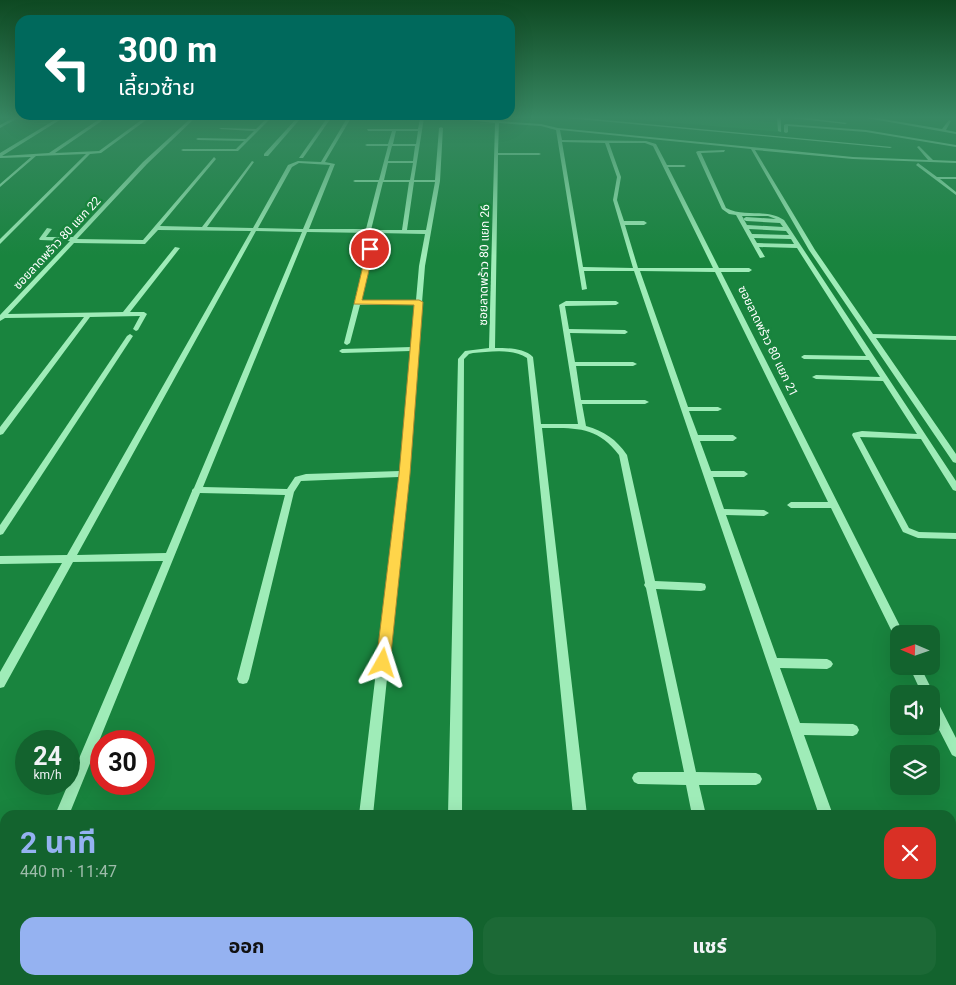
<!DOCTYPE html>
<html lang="th">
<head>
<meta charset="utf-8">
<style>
  body { margin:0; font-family:Roboto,"Noto Sans Thai",sans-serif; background:#1c6936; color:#f1f3f6; height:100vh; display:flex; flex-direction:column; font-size:19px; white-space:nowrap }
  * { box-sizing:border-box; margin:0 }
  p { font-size:16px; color:#9dbcaa }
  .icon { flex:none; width:28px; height:28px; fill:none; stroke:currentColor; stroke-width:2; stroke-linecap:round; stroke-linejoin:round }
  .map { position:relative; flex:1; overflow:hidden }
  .panel { position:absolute; left:0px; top:810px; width:956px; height:175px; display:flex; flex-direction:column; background:#13632e; border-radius:15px 15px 0 0; box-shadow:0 5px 20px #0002 }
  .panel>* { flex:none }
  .banner { position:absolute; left:15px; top:15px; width:500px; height:105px; border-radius:15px; box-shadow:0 5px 20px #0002; background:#00695c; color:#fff; overflow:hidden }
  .needle { width:32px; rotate:272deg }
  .controls { position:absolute; left:890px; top:625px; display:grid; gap:10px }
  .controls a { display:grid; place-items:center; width:50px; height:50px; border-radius:10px; background:#13632e; box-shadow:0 5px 20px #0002; font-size:25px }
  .speed { position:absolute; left:15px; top:730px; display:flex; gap:10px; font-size:25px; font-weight:700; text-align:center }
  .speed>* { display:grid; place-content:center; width:65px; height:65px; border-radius:50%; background:#13632e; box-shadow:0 5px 20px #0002; line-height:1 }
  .speed small { font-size:12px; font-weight:400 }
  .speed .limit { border:8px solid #d22; background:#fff; color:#111 }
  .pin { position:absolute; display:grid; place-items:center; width:42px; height:42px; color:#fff; margin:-21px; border:2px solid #fff; border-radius:50%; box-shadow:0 1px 5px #0007 }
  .me { position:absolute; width:55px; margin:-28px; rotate:6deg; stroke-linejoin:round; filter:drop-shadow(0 0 4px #0008) }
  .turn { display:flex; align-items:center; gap:18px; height:105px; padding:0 20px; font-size:22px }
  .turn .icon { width:65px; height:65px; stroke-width:2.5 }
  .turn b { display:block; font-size:35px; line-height:42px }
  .round { display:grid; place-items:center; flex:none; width:52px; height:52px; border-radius:15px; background:#1c6936 }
  .head { display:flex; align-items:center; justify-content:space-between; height:85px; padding:0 20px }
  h1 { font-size:30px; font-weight:700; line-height:38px; color:#95b2f1 }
  .action { display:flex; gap:10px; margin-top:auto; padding:10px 20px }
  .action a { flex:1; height:58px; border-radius:15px; background:#95b2f1; color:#111; font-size:20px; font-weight:700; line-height:58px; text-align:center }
  .action a+a { background:#1c6936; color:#f1f3f6 }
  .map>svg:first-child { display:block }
</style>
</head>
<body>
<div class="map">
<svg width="956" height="985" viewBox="0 0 956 985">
  <rect width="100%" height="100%" fill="#19843e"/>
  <path fill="#229d4a" d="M621,118H728L781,123L782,132Z"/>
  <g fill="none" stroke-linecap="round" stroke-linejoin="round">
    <g fill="#9fecb8" fill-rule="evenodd">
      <path d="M13,118H18L0,128V125Z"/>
      <path d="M58,118H63L2,156L49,153L101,118H106L55,153L99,151L144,118H149L101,153L90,154L0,244V239L86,154L36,156L0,187V184L31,157L0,158V153Z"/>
      <path d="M191,118H195L147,164L77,239L143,240L214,157L216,159L160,226L202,227L252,161L254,162L207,227L253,228L288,165L298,161L321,162L347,118H351L325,162L335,164L309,229H366L378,182H355L353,181L355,180H379L388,146H367L365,145L367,144H388L392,131H368L367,129H418L420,118H424L414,180H435L439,128L441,127L443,128L440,181L425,266L408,474L373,815H359L399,477L301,481L294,492L249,679L247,683L243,684L239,683L237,679L285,495L200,493L69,815H55L163,561L73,562L4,687L0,688V672L62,563L0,564V556L67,555L251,231L158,230L145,244L74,243L8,314L123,312L175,247L180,248L130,312H144L147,314L138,330L136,331L133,329L140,316L90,317L3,434L0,435V427L84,317L5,318L0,321V315L70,241L40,240L39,239L47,228L52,229L46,237H73L143,162ZM396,131H418L416,144H393ZM392,146H415L413,161H388ZM299,163L330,165L303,229L258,228L292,167ZM388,163H413L410,180H384ZM383,182H409L402,230H371ZM414,182H435L426,230H407ZM256,231L302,232L194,488L192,490V491L166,553L77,555ZM307,232L372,233L344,343L345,344L347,345L350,343L360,305L416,304L412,347L342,349L339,351L342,353L411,351L400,471L306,474L295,477L287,489L203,487ZM377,233L425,234L419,266L416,300L361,301Z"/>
      <path d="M267,118H271L238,151H183L181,150L183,149H236L244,141L198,140L196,139L198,138L246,139L254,131L219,129L221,128L256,129Z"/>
      <path d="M297,118H301L268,156H264V154Z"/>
      <path d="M327,118H331L303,158H299Z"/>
      <path d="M450,118L495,120L497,119L499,121L541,124L558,128L853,157L928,160L917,147L919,146L933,160L956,161V163L853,159L755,150L815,250L873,334L956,336V340L876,338L956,454V463L953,462L809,250L751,149L560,130L562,140L646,141L656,144L667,165H684L686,166L684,167H668L719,268H749L752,270L749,272H721L904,634H899V639L895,638L831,508H791L787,505L791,502H828L715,272L640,271L688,407H718L722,409L718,411H689L698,435H733L737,438L733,441H700L711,471H744L748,474L744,477H713L724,509L764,510L769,513L764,516L726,515L777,658L827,659L831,661L833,664L831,667L827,669L780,668L800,723L853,724L857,726L859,730L857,734L853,736L804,735L833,815H819L634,271H584L587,289L582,290L556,130L541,126L499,123L498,153H539L541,154L539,155H498L495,348C508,348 524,348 533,357L541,424H578L559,305L566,301H616L619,303L616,305L565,306L569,329L625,330L628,332L625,334L570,333L575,362H633L637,364L633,366H576L581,400H645L649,402L645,404H582L586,426C604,431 616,439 627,455L655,581L701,583L705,584L706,587L705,590L701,591L656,589L696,772L756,773L760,775L762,779L760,783L756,785H699L706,815H692L686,785L638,784L634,782L632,778L634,774L638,772H684L646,588L644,585L645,583L619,455C597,426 576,428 542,428L587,815H573L527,358C512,348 489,352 473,353L469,354L464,359L462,815H448L458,359L465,351L489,348L495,123ZM562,142L605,143L617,177L613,200L633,268L583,267ZM609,143H645L653,146L713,268H638L625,225H644L647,223L644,221H624L617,200L621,177Z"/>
      <path d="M567,118H584L892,147L890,148Z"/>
      <path d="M777,118H781V132L778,131Z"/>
      <path d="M791,118H807L847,123L845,124Z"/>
      <path d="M867,118H877L942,129L949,120L951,121L946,130L956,132V134Z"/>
      <path d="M786,124L866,130L956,145V147L866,132L788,126V132L786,133L784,132V125Z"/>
      <path d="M725,150L724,152L701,153L726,208C745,218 766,208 784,220L956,481V491L953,490L921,439L860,437L909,528L919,532L956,533V539L918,538L903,532L852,435L853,433L862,431L917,434L883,381L816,379L812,377L816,375L880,377L869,360L804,359L801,357L804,355L866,356L797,248L759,247L765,257L760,258L736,215L729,214L722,209L696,152L698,151ZM742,216H768L776,219L746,217L743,219L746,221L780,223L783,227L747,225ZM749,229L786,231L789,235L752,234ZM754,238L791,239L794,244L757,243Z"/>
      <path d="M918,163L937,177H956V179H940L956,192V195L916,165Z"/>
      <path d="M130,334L133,336L3,534L0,535V525L127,336Z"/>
      <path d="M909,666H920L934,694L933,696L935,697L956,738V757L952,755L931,714V694H922Z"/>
      <path d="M5,946V970L0,973V948Z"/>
      <rect x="339" y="980" width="16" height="5"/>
      <rect x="445" y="980" width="16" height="5"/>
      <path d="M589,980H605L606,985H590Z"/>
      <path d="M730,980H746L747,985H731Z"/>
      <path d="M876,980H892L894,985H878Z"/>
    </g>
  </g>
  <linearGradient id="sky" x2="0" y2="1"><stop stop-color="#0e4922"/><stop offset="0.46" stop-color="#388863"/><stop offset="1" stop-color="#388863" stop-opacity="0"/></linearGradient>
  <rect width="956" height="256" fill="url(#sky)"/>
  <path fill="#ffd54a" stroke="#a68a30" d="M370,247L374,249L362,300H419L423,302L410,474L390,663L388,668L383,670L378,668L376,663L399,474L414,305L354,304L367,249Z"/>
  <g text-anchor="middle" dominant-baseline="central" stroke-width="5" stroke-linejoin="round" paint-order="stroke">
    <g font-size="12" fill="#fff" stroke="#19843e">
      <text transform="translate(57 243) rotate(-47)">ซอยลาดพร้าว 80 แยก 22</text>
      <text transform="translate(484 265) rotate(-89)">ซอยลาดพร้าว 80 แยก 26</text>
      <text transform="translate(768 341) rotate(64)">ซอยลาดพร้าว 80 แยก 21</text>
    </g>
  </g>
</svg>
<div class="controls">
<a><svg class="needle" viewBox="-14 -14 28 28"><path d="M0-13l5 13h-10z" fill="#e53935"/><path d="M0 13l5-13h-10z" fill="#9dbcaa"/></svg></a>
<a><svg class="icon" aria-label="sound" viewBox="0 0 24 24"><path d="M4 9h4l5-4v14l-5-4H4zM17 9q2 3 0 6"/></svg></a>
<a><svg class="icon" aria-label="layers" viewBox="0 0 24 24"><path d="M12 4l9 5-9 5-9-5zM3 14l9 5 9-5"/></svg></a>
</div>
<div class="speed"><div>24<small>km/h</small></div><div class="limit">30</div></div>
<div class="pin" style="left:370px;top:249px;background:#d93025"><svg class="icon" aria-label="arrive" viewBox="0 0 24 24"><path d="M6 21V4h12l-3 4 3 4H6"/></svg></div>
<svg class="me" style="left:383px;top:663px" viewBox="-20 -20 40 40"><path d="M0-17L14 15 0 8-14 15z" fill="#ffd54a" stroke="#fff" stroke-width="4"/></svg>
<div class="banner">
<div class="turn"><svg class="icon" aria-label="left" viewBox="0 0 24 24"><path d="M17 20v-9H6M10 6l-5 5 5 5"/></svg><div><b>300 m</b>เลี้ยวซ้าย</div></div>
</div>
<section class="panel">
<div class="head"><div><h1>2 นาที</h1><p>440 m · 11:47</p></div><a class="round" style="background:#d93025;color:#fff"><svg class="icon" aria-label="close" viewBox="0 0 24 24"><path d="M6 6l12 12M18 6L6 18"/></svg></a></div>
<div class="action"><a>ออก</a><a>แชร์</a></div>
</section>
</div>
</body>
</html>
